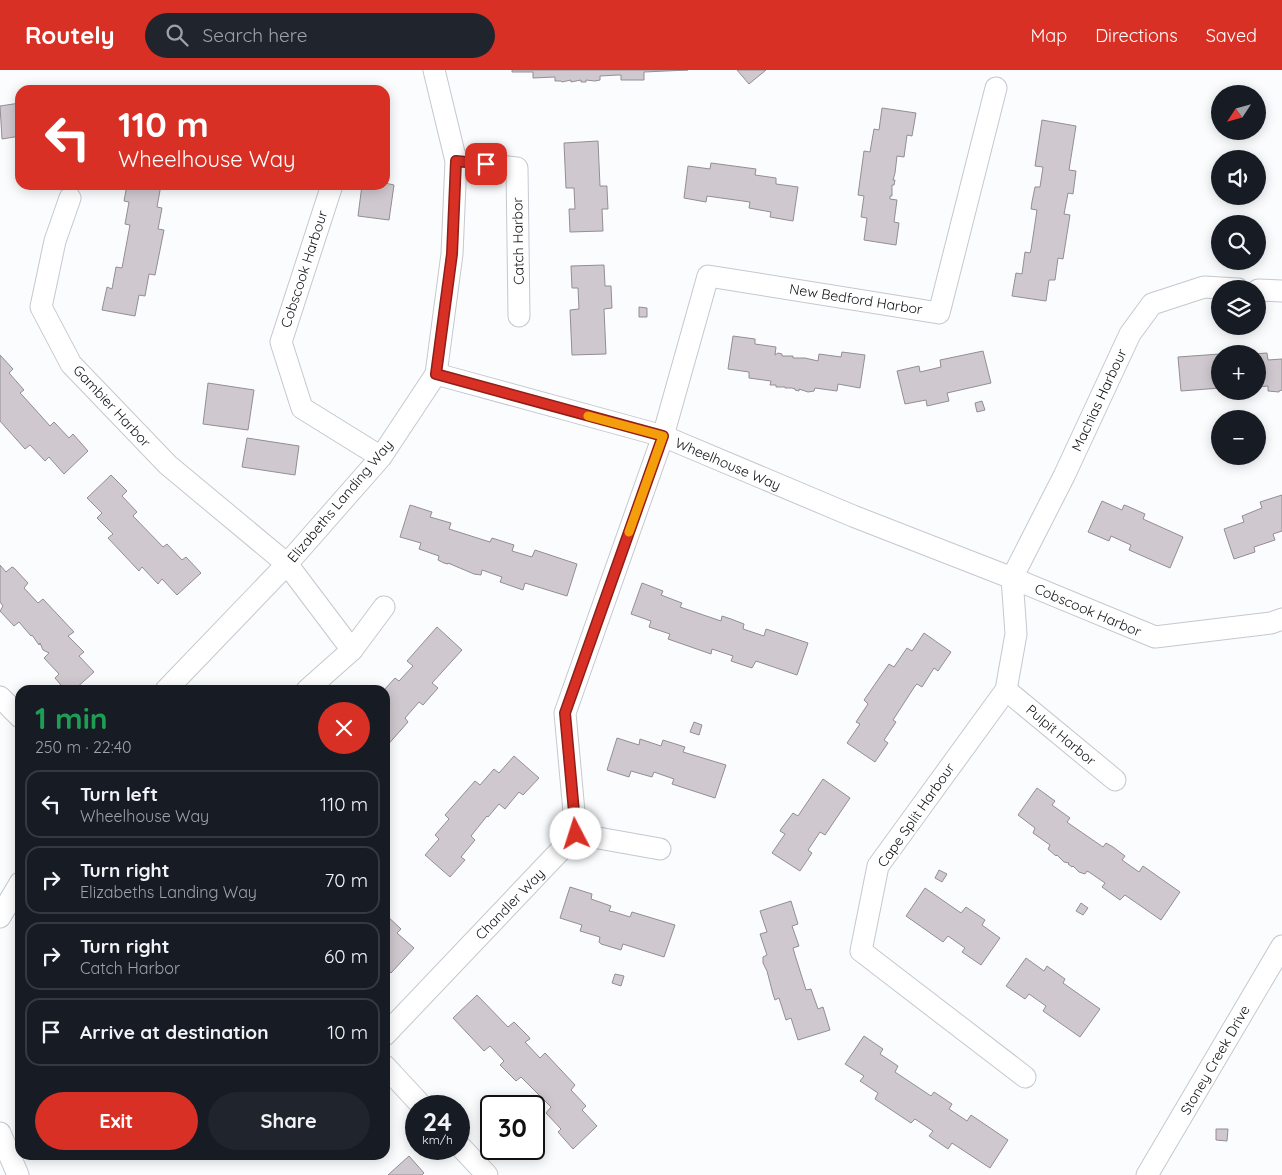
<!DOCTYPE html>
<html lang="en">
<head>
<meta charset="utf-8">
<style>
  body { margin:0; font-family:Quicksand,sans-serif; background:#20242c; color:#f1f3f6; height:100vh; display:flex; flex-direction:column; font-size:19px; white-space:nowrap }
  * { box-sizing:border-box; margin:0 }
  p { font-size:16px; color:#9ea1a6 }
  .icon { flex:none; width:28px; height:28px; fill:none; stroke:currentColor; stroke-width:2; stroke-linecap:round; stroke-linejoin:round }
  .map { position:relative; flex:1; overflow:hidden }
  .details { position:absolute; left:15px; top:615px; width:375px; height:475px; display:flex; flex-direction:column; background:#171b24; border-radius:15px; box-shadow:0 2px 12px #0003 }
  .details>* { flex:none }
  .hud { position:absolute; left:15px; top:15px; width:375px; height:105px; border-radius:15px; box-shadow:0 2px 12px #0003; background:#d93025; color:#fff; overflow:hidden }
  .needle { width:32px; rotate:234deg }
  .fabs { position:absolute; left:1211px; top:15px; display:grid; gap:10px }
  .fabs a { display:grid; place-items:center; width:55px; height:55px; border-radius:50%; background:#171b24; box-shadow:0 2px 12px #0003; font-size:25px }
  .speed { position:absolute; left:405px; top:1025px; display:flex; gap:10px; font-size:25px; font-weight:700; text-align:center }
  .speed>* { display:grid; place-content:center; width:65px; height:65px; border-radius:50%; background:#171b24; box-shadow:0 2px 12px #0003; line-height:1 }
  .speed small { font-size:12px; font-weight:400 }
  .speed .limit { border:2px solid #111; border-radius:8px; background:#fff; color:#111 }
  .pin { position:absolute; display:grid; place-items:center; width:42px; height:42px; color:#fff; margin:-21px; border-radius:10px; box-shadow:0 2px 8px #0006 }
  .me { position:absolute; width:55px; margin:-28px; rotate:355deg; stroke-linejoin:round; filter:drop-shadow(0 0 4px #0008) }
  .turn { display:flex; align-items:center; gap:18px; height:105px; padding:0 20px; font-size:22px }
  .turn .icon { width:65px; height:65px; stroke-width:2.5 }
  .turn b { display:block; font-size:35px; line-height:42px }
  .round { display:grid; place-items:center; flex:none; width:52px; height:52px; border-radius:26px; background:#20242c }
  .head { display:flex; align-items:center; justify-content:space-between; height:85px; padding:0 20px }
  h1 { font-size:30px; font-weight:800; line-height:38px; color:#1e9e55 }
  .action { display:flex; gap:10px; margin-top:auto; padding:10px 20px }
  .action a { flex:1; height:58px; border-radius:30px; background:#d93025; color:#fff; font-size:20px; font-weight:800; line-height:58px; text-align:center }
  .action a+a { background:#20242c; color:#f1f3f6 }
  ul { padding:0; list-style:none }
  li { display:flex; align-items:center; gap:15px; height:68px; margin:0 10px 8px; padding:0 10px; border:2px solid #363941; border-radius:15px }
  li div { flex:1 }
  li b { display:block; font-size:19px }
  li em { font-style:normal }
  header { display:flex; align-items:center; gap:30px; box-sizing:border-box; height:70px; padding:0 25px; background:#d93025; color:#fff }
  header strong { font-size:24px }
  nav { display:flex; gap:28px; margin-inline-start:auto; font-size:18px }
  .search { width:350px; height:45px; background:#20242c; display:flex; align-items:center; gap:12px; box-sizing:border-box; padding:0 18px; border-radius:28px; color:#9ea1a6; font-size:19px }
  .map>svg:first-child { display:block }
</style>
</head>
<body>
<header>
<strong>Routely</strong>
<div class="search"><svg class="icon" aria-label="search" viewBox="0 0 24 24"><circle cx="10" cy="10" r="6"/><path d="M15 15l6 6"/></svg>Search here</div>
<nav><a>Map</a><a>Directions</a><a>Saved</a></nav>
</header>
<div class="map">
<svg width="1282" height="1105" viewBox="0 0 1282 1105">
  <rect width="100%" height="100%" fill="#fafcfe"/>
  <g fill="#cfc9cf" stroke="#948e93">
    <path d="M512,0H688L644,2V10H621V5H618L600,6V10L595,11L586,10V12H581V10L571,12V10L562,12L561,11H555V7L533,8V2H512Z"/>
    <path d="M737,0H766L749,14Z"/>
    <path d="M20,33V66L2,69L0,36Z"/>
    <path d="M882,38L916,43L912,66L907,65L904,87L897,86L895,103L893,110H895L894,115H892V126H890V129L897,130L894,152L899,153L896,175L864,170L867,148L861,147L864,126L858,125L864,81L870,82L874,59L879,60Z"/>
    <path d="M1042,50L1076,56L1069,100L1076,101L1073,124L1068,123L1064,144L1070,145L1063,189L1058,188L1055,210H1049L1046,231L1012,226L1016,203L1022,204L1025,182L1030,183L1031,180L1037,140L1031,139L1032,132L1035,117H1040L1043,97L1035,96Z"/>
    <path d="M598,71L600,116H607V119L608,139H602L603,161L570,162L569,139H575L574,118H566L564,73Z"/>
    <path d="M711,93L756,99L755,105L776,108V114L798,117L793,151L770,147L771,142L749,138L750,132L707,126L706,132L684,128L688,96L710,99Z"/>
    <path d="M385,113L394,115L389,150L358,146L362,115H385Z"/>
    <path d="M127,115H161L157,137L162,138L158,159L164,160L155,205L149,204L145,226L139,225L135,246L102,240L107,217L112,219L116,197L122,198L130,155L125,154L129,132L124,131Z"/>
    <path d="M604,195L605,216H611L612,238L604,239L606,284L572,285L570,240L579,239L578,218H572L571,196Z"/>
    <path d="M639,237L647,238V247H639Z"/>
    <path d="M733,266L755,269V274L776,277L775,285L778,283L782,284V286H793V288H805L818,291L819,284L841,287L842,282L865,285L860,318L838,314L837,321L815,318L814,321L808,322L799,319V321L795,320V319L792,318H785V317H776V315H770L771,311L749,308V302L728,299Z"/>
    <path d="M983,281L991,313L947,323L949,331L927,336L926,330L905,334L897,301L919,296L920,302L941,297L940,290Z"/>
    <path d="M1267,283L1268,290L1282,289V320L1279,321V322L1268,321V316L1258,317V284H1253Z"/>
    <path d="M1220,284V318L1181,321L1178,287Z"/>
    <path d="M0,285L13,299L9,303L24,320L20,323L23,326L50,356L54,352L69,368L73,364L88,381L64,404L49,387L45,391L30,375L25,379L0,351Z"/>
    <path d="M208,313L254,320L248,360L203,354Z"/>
    <path d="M982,331L985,340L977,342L975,333Z"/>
    <path d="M247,368L299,376L295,405L242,397Z"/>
    <path d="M111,405L127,421L122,426L137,442L133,446L163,477L167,474L182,490L186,487L201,503L177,525L162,509L158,514L142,497L139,501L108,468L113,464L97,448L102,443L87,428Z"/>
    <path d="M1282,425V461L1273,464L1275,470L1254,477L1255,482L1234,489L1224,459L1244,452L1242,446L1262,438L1260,432Z"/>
    <path d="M1102,431L1122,440L1124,435L1127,436L1145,444L1143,449L1183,467L1170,498L1129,480L1131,475L1111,466L1109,471L1088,462Z"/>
    <path d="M410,435L432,442L430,447L451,453L449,459L490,472L492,468L514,475L512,481L532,487L535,480L577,494L567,526L525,513L523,520L500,512L502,507L482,500L481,505L474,504L448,493V494L444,493L438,490L439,486L419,479L421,473L400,467Z"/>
    <path d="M0,495L6,502L12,497L14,498L28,513L24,518L38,533L43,529L74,562L68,566L84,582L79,586L94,602L74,620H65L55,608L59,604L44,588L49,583L43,580L40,573L39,575L32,565L31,566L19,552L14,556L0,541L3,536L0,532Z"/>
    <path d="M642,513L663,521L661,525L682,533L680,537L721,551L722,546L731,549L744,554L743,559L764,566L766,559L808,573L797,605L756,591L752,598L731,591L733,586L712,579L711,584L668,569L670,564L649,557L651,551L631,544Z"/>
    <path d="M437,557L462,580L432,613L438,618L423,635L419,632L405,648L408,652L385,678L384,620L395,608L399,611L413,596L407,591Z"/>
    <path d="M924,563L951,582L938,601L934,598L922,617L917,614L915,616L893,650L896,652L884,670L888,673L875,692L847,673L860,654L856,652L868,634L864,630L889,594L894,597L907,578L912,581Z"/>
    <path d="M694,652L702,655L699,665L690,662Z"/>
    <path d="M617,668L639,675L640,669L661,676L663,670L666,671L685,677L683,682L726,695L715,728L672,714L674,709L654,702L652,707L631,701L629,707L607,700Z"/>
    <path d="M514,686L539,708L523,725L519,722L505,739L499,734L488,747L487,746L471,766L475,770L461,787L465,790L450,807L425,785L439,769L435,765L449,749L445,745L475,711L480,715L494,699L499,703Z"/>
    <path d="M823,709L850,728L825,765L820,762L808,780L812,783L800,801L772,783L785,764L780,761L781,759L793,743L798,746Z"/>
    <path d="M1037,718L1055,731L1052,735L1070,748L1067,752L1071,755L1103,777L1106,773L1113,777L1125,786L1122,790L1139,802L1143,796L1180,822L1161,850L1125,825L1120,830L1102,817L1105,813L1089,802L1087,801L1085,804L1079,802L1073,796L1072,797L1068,794L1069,793L1064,792L1057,785L1056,786L1048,779L1050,775L1033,763L1035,758L1018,745Z"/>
    <path d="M939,800L947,804L942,812L935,808Z"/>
    <path d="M570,817L592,824L591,829L611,836L609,841L614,842L630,847L632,842L675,855L664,887L623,874L621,880L601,874L599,872L600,867L580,861L582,855L560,848Z"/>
    <path d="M925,818L961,843L966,837L985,850L982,855L1000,868L981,895L962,882L965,878L948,866L943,872L906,846Z"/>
    <path d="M791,831L798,854L792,856L799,876L793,878L795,885L806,920L811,919L818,939L823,937L830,960L798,970L791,948L786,950L779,928L775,930L773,924L767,901L763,893V887L767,885L760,864L767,862L760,841Z"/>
    <path d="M1081,833L1088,838L1083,845L1076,841Z"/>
    <path d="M385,844L401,859L397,863L414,878L391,903L385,897Z"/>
    <path d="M1026,888L1044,901L1047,896L1065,909L1063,913L1100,939L1080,967L1043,941L1046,936L1029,924L1025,929L1006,916Z"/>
    <path d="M615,904L624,906L621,916L612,913Z"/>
    <path d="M477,925L508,957L514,952L529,967L530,969L525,972L540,988L545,983L575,1015L571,1020L586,1036L582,1040L597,1056L573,1079L558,1062L561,1059L546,1043L551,1037L521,1007L516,1011L500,995L504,991L490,976L484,981L453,948Z"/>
    <path d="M864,966L883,979L880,984L898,996L895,1002L931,1026L934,1022L952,1034L949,1039L967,1051L971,1045L1008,1070L990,1098L952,1073L948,1079L929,1066L933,1061L915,1049L911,1053L875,1029L878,1023L860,1011L864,1006L845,994Z"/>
    <path d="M1216,1059H1228L1227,1071L1216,1070Z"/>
    <path d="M409,1086L424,1103L422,1105H388Z"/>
  </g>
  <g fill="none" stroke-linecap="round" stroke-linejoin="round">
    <defs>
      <g id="minor">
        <path d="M456,91L517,98L519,246"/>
        <path d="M332,115L281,272L302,338L381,387"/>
        <path d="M70,128L55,171L41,237L71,294L168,395L287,494L352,580"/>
        <path d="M1258,220L1282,221"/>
        <path d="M436,304L663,366L853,446L1012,508L1155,567L1271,553L1282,549"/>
        <path d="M1012,508L1016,564L1006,620L878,796L861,881L1025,1007"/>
        <path d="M1012,508L1064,406L1130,264L1152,234L1204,217L1238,219"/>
        <path d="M166,620L287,494L381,387L436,304L452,184L456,91L434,0"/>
        <path d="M307,620L352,580L384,537"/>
        <path d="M1006,620L1115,710"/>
        <path d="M0,627L20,647"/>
        <path d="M576,764L660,779"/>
        <path d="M0,847L20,813"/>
        <path d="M385,965L576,764L565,643L663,366L708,206L939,243L996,18"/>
        <path d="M385,996L422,1036"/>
        <path d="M0,1063L18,1105"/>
        <path d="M459,1075L487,1105"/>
        <path d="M1147,1105L1282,876"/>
      </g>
    </defs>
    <use href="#minor" stroke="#c5c8cf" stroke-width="23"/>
    <use href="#minor" stroke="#fff" stroke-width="21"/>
  </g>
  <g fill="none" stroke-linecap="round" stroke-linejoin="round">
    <defs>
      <path id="route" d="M486,94L456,91L452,184L436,304L663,366L565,643L576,764"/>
    </defs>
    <use href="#route" stroke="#8d1f18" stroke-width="12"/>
    <use href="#route" stroke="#d93025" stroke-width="9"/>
    <path stroke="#f59e0b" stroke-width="9" d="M588,346L663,366L629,462"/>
  </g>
  <g text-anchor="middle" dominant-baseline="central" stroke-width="4" stroke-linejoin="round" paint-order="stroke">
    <g font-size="14" fill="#0f1113" stroke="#fff">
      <text transform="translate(518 171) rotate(-91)">Catch Harbor</text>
      <text transform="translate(304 199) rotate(-72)">Cobscook Harbour</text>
      <text transform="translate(856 229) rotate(9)">New Bedford Harbor</text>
      <text transform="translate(1099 330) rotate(-65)">Machias Harbour</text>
      <text transform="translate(112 336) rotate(47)">Gambier Harbor</text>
      <text transform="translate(728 394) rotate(23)">Wheelhouse Way</text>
      <text transform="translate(340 431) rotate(-50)">Elizabeths Landing Way</text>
      <text transform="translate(1088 540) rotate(23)">Cobscook Harbor</text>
      <text transform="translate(1061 665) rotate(40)">Pulpit Harbor</text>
      <text transform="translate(916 745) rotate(-55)">Cape Split Harbour</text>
      <text transform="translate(510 834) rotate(-46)">Chandler Way</text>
      <text transform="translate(1215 990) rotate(-60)">Stoney Creek Drive</text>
    </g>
  </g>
</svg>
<div class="fabs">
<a><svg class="needle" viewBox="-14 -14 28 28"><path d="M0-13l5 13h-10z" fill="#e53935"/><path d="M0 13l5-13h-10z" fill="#9ea1a6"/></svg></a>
<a><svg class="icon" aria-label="sound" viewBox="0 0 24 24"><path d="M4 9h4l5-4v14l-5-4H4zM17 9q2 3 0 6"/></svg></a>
<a><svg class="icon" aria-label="search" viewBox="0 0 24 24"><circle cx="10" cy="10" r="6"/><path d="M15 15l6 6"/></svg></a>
<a><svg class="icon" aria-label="layers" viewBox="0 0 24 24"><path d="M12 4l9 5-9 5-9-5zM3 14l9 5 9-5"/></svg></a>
<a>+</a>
<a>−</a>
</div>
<div class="speed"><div>24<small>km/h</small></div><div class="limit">30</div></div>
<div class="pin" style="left:486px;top:94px;background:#d93025"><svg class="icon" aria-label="arrive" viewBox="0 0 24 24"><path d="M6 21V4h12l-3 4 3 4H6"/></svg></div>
<svg class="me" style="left:576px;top:764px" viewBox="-20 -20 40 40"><circle r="19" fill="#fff"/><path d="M0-13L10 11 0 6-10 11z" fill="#d93025"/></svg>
<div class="hud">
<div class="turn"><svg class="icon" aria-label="left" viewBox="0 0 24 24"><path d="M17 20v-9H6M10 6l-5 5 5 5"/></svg><div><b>110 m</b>Wheelhouse Way</div></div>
</div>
<section class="details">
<div class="head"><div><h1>1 min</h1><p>250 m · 22:40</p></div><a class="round" style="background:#d93025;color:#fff"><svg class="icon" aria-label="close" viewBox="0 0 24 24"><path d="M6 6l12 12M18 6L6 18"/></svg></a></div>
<ul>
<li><svg class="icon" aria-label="left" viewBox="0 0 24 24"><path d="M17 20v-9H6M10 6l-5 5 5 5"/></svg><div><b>Turn left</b><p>Wheelhouse Way</p></div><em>110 m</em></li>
<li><svg class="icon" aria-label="right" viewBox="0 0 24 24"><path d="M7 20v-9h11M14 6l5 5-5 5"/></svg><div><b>Turn right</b><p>Elizabeths Landing Way</p></div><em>70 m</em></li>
<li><svg class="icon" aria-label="right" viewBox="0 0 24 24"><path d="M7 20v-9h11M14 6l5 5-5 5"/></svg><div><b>Turn right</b><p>Catch Harbor</p></div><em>60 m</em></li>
<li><svg class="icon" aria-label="arrive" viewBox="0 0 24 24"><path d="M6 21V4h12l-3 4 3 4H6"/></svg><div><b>Arrive at destination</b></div><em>10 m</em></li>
</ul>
<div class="action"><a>Exit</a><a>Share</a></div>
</section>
</div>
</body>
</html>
